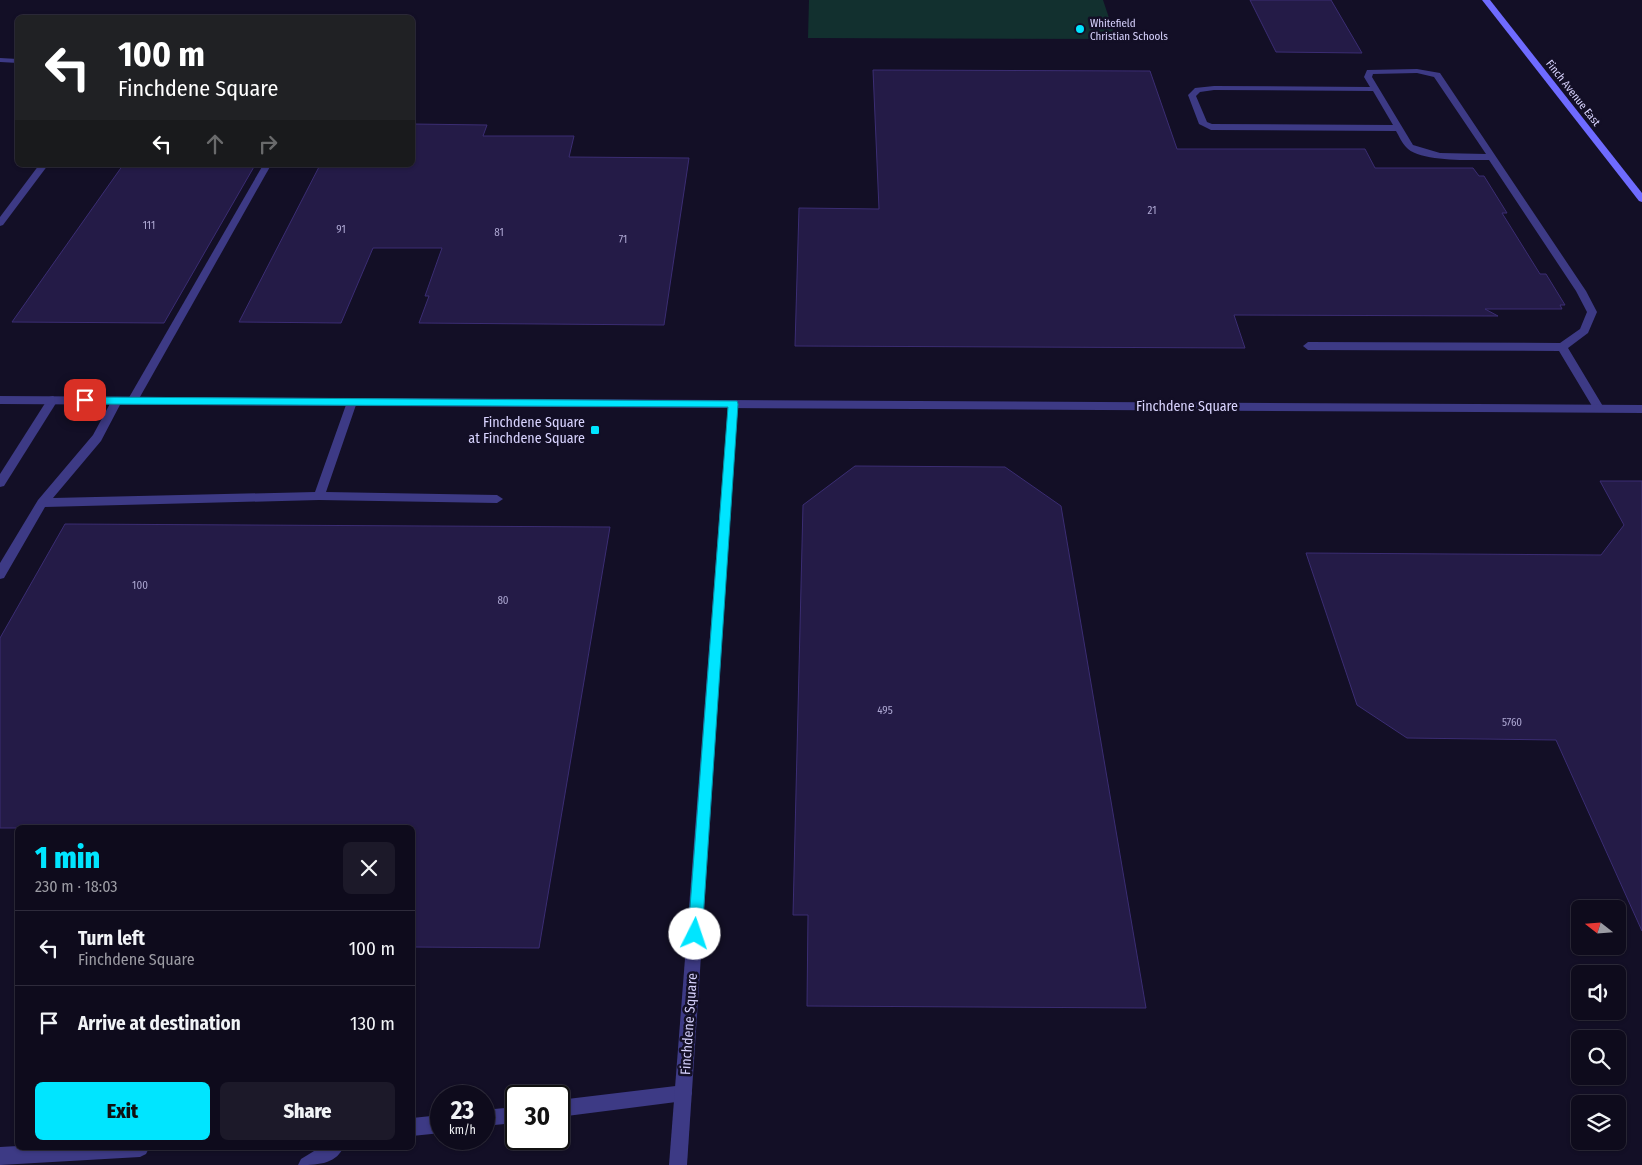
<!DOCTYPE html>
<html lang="en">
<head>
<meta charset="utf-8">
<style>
  body { margin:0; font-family:"Fira Sans Condensed",sans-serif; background:#1c1929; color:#f1f3f6; height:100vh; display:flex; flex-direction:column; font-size:19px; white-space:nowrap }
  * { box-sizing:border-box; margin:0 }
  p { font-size:16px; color:#9b9ba3 }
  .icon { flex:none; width:28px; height:28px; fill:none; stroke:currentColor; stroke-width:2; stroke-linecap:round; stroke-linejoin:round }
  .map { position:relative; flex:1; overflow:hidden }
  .side { position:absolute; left:15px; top:825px; width:400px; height:325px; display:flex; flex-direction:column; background:#0e0b1c; border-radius:8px; box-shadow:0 1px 4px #0004,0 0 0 1px #2e2b3b }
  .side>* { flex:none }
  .banner { position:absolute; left:15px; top:15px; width:400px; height:152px; border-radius:8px; box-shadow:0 1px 4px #0004,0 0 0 1px #2e2b3b; background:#202124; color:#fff; overflow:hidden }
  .needle { width:32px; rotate:287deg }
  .controls { position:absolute; left:1571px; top:900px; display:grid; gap:10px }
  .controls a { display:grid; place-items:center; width:55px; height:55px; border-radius:8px; background:#0e0b1c; box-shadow:0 1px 4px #0004,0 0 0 1px #2e2b3b; font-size:25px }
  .speed { position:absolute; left:430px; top:1085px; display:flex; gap:10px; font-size:25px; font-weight:700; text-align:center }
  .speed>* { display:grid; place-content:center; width:65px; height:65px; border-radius:50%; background:#0e0b1c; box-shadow:0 1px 4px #0004,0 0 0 1px #2e2b3b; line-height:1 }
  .speed small { font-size:12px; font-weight:400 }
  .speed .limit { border:2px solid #111; border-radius:8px; background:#fff; color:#111 }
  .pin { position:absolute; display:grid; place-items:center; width:42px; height:42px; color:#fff; margin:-21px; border-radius:10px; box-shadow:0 2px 8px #0006 }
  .me { position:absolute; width:55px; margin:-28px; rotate:4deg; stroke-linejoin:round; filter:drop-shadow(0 0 4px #0008) }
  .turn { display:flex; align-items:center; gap:18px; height:105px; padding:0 20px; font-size:22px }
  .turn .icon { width:65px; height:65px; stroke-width:2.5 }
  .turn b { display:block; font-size:35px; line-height:42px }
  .lanes { display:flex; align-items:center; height:48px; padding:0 20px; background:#0003; justify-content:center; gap:25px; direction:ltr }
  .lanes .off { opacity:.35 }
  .round { display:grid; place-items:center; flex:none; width:52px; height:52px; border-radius:8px; background:#1c1929 }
  .headline { display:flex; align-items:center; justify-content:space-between; height:85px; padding:0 20px }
  h1 { font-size:30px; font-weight:800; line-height:38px; color:#00e5ff }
  .action { display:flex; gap:10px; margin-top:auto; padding:10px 20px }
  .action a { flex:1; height:58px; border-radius:8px; background:#00e5ff; color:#111; font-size:20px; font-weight:800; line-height:58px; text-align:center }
  .action a+a { background:#1c1929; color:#f1f3f6 }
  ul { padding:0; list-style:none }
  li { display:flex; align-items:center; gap:15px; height:75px; padding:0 20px; border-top:1px solid #2e2b3b }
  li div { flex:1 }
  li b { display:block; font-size:19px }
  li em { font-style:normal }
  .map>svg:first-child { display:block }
</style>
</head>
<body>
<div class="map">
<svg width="1642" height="1165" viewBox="0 0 1642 1165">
  <rect width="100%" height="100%" fill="#130f26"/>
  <path fill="#12302f" d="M809,0H1103L1116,39L808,38Z"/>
  <g fill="#241b47" stroke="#3b2d73">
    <path d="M1250,0H1331L1362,53L1276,52Z"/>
    <path d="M873,70L1150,71L1177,149H1365L1375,168H1473L1479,176H1484L1507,213H1502L1540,274H1546L1565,305H1560L1562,309H1485L1498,316L1234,315L1245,348L795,346L799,208L879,209Z"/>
    <path d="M412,124L487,125L483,136H574L569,157L689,158L664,325L419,323L429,296H425L442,248H373L341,323L239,322L320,165H412Z"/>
    <path d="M123,165H255L164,323L12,322Z"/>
    <path d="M855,466L1005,467L1061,506L1146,1008L807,1006L808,915H793L803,505Z"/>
    <path d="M1600,481H1642V931L1556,740L1407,738L1357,705L1306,553L1601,555L1624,525Z"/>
    <path d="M65,524L610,527L539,948L412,947V828H0V638Z"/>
  </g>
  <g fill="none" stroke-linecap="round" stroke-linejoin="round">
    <g fill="#3d3a85" fill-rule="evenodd">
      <path d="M0,58L18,59V63L0,62Z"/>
      <path d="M1417,69L1440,73L1586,291L1597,312L1588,333L1568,348L1604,408L1603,411H1595L1559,351L1308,350L1303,346L1308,342L1560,343L1580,329L1587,312L1576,291L1489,160C1471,160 1418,162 1406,147C1402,143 1399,136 1396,131L1211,130L1199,124L1188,95L1195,88L1214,86L1370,87L1364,77L1367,70ZM1417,73L1434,77L1486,154L1440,153L1413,145L1372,77L1373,74ZM1214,90L1373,91L1393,125L1212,124L1207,122L1196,96L1200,92Z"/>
      <path d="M39,165H48L3,225L0,226V217Z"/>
      <path d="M263,165H271L136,404H128L127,401Z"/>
      <path d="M53,396L58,400L4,486L0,487V474L49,397Z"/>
      <path d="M117,397L122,401L101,441L53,498L315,492L347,402L352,398L357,402L326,492L497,495L503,499L497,503L319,500L45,507L4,578L0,579V563L38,500L93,435L113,398Z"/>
      <path d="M684,1085L690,1087L692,1093L690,1099L684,1101L559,1117V1100Z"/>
      <path d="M516,1107V1123L484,1126V1110Z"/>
      <path d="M441,1115V1133L412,1136V1118Z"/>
      <path d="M18,1146V1148H149L146,1154L140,1157L0,1165V1147Z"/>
      <path d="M319,1148H343C335,1165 315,1165 298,1165L301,1159Z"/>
    </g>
    <path fill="#3d3a85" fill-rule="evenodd" d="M733,400L738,404L687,1165H669L728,404Z"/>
    <path fill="#3d3a85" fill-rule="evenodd" d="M0,396L1642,405V413L0,404Z"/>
    <path fill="#6f6bff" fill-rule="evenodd" d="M1482,0H1490L1642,193V202L1639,201Z"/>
  </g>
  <path fill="#00e5ff" stroke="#0095a6" d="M85,397L737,401L738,404L702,934L700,939L695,941L690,939L688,934L728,407L85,404L80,400Z"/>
  <g fill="#00e5ff" stroke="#130f26" stroke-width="2">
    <circle cx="1080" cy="29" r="5"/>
    <rect x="590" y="425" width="10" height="10" rx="2.5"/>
  </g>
  <g text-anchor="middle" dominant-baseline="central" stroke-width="5" stroke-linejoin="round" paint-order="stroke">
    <g font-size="11" fill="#d9d4ff" stroke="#130f26" text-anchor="start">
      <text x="1090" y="23">Whitefield<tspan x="1090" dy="13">Christian Schools</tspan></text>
    </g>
    <g font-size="11" fill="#d9d4ff" stroke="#130f26">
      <text transform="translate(1573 93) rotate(52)">Finch Avenue East</text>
    </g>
    <g font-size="11" fill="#aca6d1">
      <text x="1152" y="210">21</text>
      <text x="149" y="225">111</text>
      <text x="341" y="229">91</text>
      <text x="499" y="232">81</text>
      <text x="623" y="239">71</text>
      <text x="140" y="585">100</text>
      <text x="503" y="600">80</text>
      <text x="885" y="710">495</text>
      <text x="1512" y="722">5760</text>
    </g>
    <g font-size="14" fill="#d9d4ff" stroke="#130f26">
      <text x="1187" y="406">Finchdene Square</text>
      <text transform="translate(689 1024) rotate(-86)">Finchdene Square</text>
    </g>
    <g font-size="14" fill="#d9d4ff" stroke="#130f26" text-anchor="end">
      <text x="585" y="422">Finchdene Square<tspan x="585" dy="16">at Finchdene Square</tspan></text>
    </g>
  </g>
</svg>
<div class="controls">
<a><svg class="needle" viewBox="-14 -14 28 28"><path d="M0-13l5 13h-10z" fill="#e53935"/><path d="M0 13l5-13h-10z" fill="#9b9ba3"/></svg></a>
<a><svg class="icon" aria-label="sound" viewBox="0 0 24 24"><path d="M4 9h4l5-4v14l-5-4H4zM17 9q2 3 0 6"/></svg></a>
<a><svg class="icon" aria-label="search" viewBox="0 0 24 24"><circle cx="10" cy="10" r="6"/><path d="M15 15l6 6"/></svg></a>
<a><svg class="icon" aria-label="layers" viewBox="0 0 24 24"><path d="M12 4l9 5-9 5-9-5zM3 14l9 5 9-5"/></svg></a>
</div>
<div class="speed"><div>23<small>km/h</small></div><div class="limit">30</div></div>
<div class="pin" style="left:85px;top:400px;background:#d93025"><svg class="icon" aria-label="arrive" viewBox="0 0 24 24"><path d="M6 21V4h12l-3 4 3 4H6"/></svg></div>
<svg class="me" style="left:695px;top:934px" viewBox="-20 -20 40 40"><circle r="19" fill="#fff"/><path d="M0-13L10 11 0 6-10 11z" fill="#00e5ff"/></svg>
<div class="banner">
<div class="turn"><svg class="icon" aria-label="left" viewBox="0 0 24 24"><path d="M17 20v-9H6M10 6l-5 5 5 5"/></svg><div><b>100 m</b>Finchdene Square</div></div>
<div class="lanes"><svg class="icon" aria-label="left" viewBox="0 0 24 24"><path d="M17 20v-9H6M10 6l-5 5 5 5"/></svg><svg class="icon off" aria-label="ahead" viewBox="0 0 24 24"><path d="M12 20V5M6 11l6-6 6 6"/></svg><svg class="icon off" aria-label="right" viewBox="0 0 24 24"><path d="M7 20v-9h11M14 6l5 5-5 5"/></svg></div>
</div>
<section class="side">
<div class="headline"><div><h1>1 min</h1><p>230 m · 18:03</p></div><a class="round"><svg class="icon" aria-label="close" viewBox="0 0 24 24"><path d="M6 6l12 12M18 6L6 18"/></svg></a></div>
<ul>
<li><svg class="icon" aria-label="left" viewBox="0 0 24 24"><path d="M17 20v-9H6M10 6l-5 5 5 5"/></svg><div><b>Turn left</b><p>Finchdene Square</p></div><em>100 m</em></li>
<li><svg class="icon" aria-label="arrive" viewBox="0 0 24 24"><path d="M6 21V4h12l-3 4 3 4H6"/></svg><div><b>Arrive at destination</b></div><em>130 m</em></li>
</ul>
<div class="action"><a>Exit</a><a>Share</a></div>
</section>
</div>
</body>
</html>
